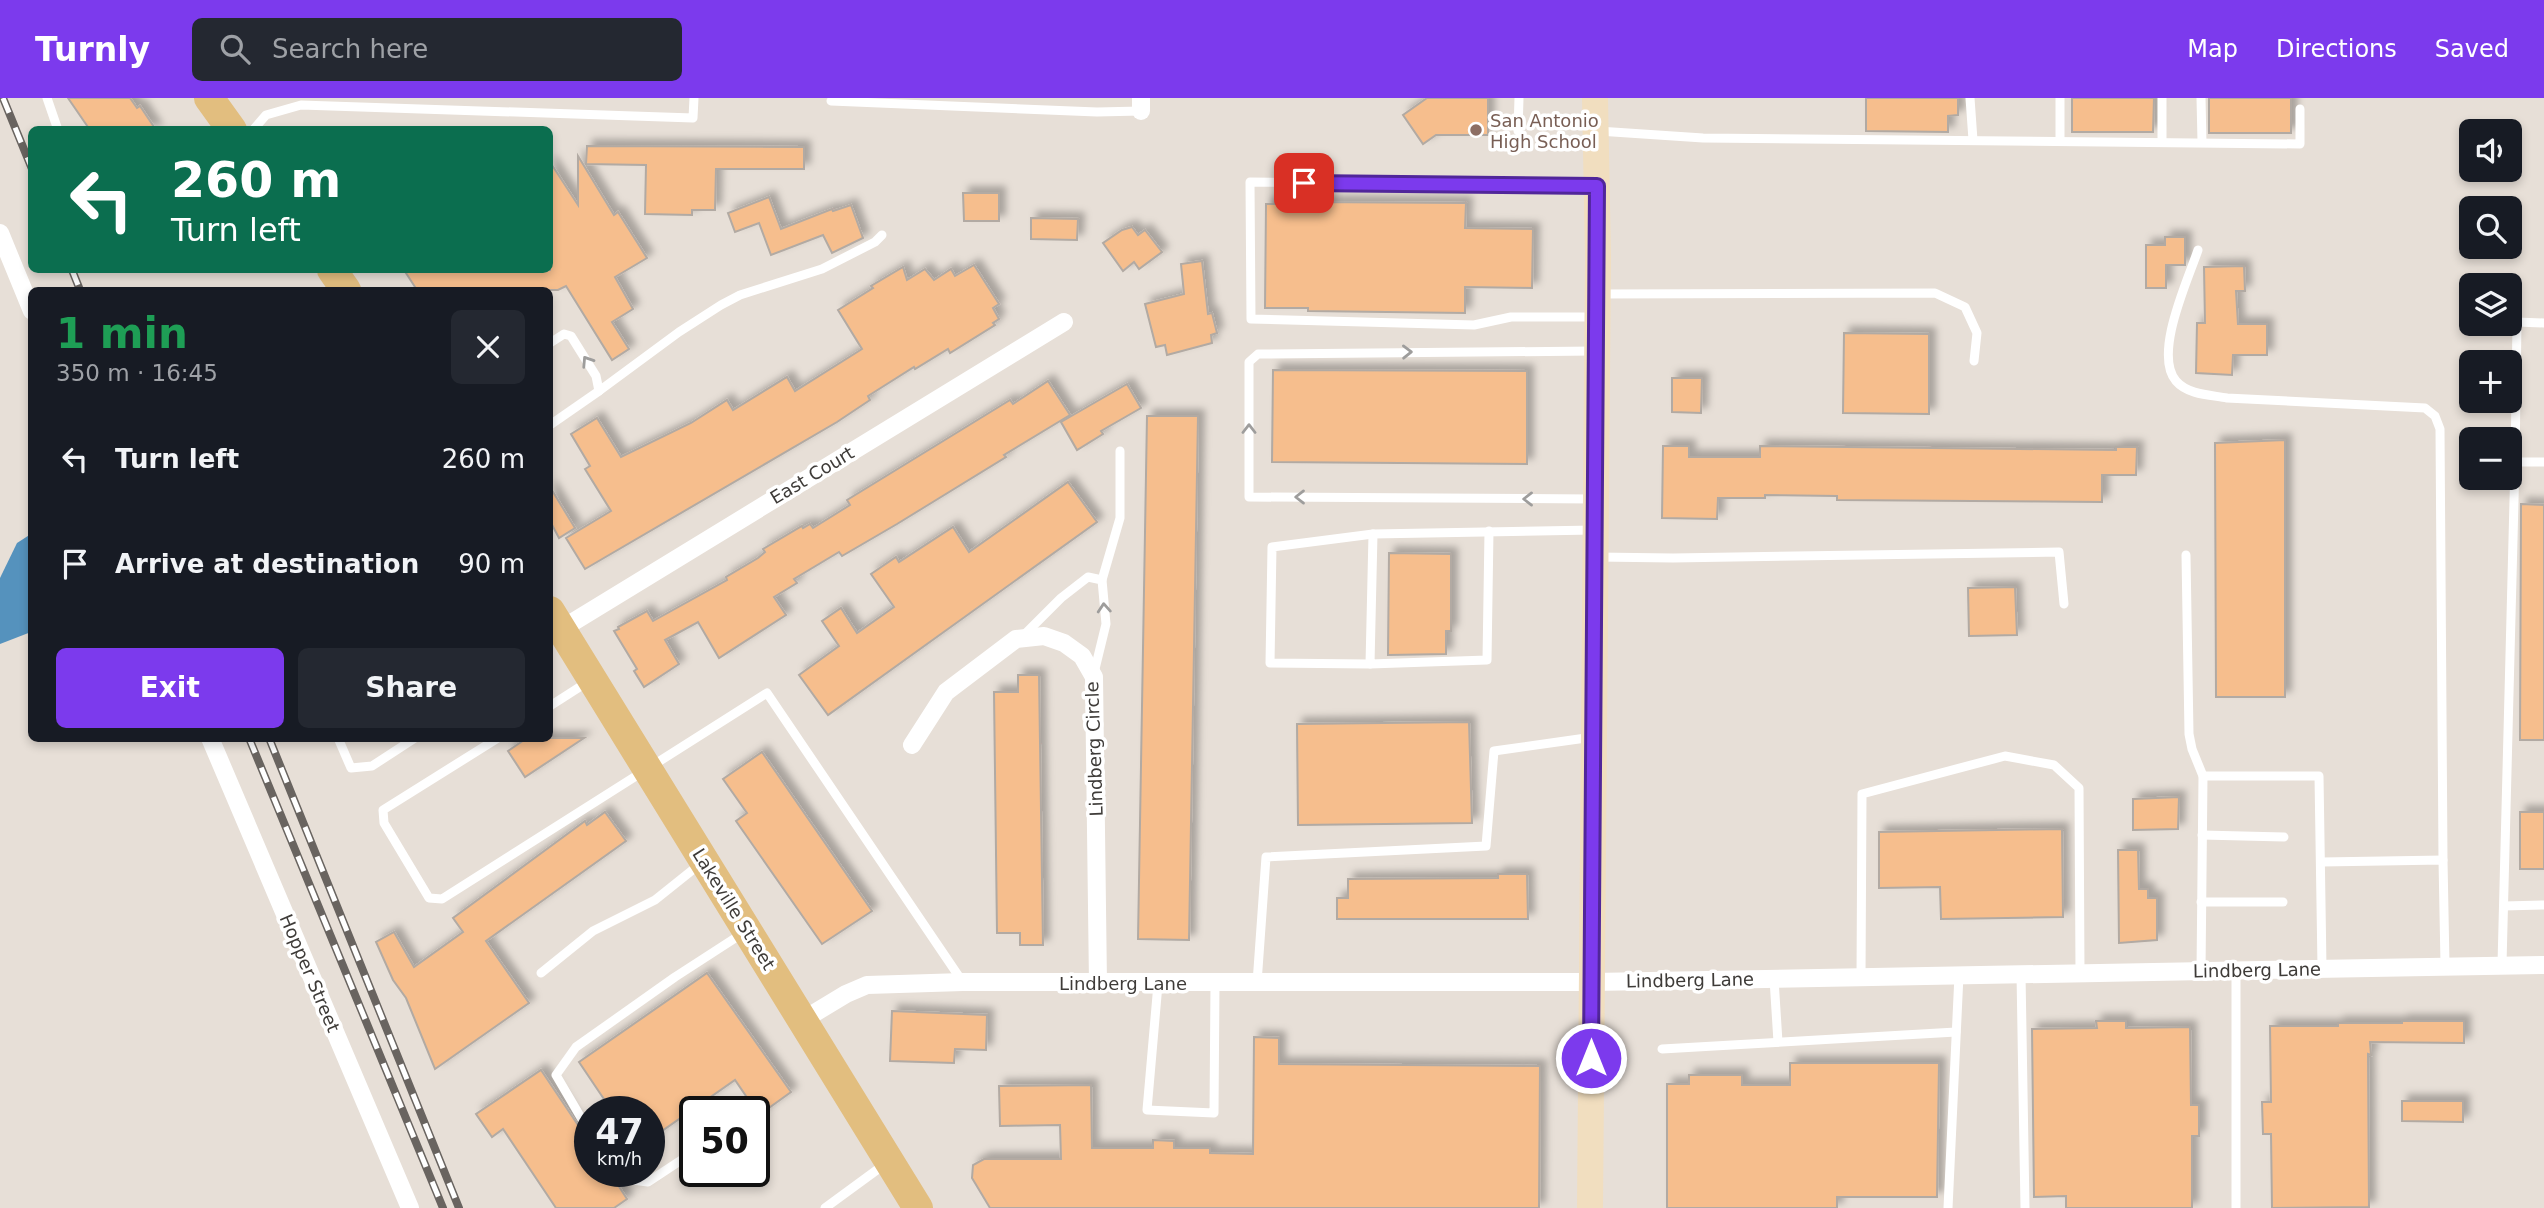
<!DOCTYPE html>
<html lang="en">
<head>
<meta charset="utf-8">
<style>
  body { margin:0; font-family:"DejaVu Sans",sans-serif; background:#242831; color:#f1f3f6; height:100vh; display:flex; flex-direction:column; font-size:26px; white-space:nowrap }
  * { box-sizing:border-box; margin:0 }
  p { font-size:23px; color:#9ea1a6 }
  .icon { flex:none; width:38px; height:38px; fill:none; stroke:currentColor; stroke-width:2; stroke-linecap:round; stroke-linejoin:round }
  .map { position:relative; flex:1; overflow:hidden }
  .drawer { position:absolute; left:28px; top:189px; width:525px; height:455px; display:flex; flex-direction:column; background:#171b24; border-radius:10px; box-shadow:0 4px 10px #0003 }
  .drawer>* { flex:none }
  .guide { position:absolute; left:28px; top:28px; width:525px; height:147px; border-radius:10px; box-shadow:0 4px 10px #0003; background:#0b6e4f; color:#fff; overflow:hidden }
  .fabs { position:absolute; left:2459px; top:21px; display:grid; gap:14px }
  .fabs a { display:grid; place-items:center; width:63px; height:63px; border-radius:10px; background:#171b24; box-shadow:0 4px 10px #0003; font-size:35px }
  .speed { position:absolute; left:574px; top:998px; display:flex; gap:14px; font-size:35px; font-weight:700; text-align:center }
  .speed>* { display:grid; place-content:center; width:91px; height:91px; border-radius:50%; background:#171b24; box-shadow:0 4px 10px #0003; line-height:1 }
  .speed small { font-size:18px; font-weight:400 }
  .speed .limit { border:4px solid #111; border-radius:10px; background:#fff; color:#111 }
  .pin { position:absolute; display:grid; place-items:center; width:60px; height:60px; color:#fff; margin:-30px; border-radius:14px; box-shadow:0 4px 10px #0006 }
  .me { position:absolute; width:77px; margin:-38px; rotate:0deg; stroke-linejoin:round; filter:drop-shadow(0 0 5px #0008) }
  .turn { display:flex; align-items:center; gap:24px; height:147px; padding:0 28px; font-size:32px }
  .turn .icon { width:91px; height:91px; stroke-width:2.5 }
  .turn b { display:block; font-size:49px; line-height:60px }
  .round { display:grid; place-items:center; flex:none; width:74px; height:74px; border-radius:10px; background:#242831 }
  .head { display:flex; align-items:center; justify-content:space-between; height:119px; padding:0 28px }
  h1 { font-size:42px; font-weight:600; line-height:52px; color:#1e9e55 }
  .action { display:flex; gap:14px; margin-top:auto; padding:14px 28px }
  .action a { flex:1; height:80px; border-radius:10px; background:#7c3aed; color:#fff; font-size:28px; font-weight:600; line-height:80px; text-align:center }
  .action a+a { background:#242831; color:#f1f3f6 }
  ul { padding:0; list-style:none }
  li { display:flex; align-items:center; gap:21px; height:105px; padding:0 28px }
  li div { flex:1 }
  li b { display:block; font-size:26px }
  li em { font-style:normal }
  header { display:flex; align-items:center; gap:42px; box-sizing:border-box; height:98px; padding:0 35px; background:#7c3aed; color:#fff }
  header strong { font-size:33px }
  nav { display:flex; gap:38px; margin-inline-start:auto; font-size:24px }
  .search { width:490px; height:63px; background:#242831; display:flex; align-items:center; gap:18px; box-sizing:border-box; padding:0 24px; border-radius:10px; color:#9ea1a6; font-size:26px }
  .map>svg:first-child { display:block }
</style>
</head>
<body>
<header>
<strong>Turnly</strong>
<div class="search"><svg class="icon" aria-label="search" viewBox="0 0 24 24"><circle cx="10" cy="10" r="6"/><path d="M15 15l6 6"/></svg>Search here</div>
<nav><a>Map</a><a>Directions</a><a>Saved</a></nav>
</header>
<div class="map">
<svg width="2544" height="1110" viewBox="0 0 2544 1110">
  <defs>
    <filter id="shadow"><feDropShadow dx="6" dy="-6" stdDeviation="3.5" flood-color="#0004"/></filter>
  </defs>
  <rect width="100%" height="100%" fill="#e7dfd7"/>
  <path fill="#5592bd" d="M31,436V534L0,546V480L17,445Z"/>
  <g fill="#f6be8d" stroke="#b2aaa3" stroke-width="2" filter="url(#shadow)">
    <path d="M68,0H130L137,10L140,8L156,32H90Z"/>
    <path d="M1427,0H1488V37H1436L1423,46L1403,17Z"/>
    <path d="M1866,0H1958V17L1948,18V34L1866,33Z"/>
    <path d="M2072,0H2154L2153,34H2072Z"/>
    <rect x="2209" y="0" width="82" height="35"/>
    <path d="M587,48L804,49V71H716L715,112H692V117L645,116L646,67L586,66Z"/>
    <path d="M578,58L614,117L618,114L647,160L615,179L633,211L612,224L629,251L612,262L566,188L558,192H417L404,172H550V64L578,107Z"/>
    <path d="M963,95H999V123H964Z"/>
    <path d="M769,99L781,131L832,111L833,113L851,107L863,140L832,155L823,137L771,157L759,125L735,134L728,115Z"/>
    <path d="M1309,104L1466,105L1465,130L1533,131L1532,190L1465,189V215L1308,213V210H1265L1266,106H1309Z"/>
    <path d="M1031,120L1078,121L1077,142L1031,141Z"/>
    <path d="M1132,129L1138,137L1145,132L1162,154L1139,171L1134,164L1123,173L1103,145L1122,132Z"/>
    <path d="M2165,139H2185V167H2166V190H2146V147H2165Z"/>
    <path d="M1202,163L1208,216L1212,215L1217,235L1211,237L1212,245L1167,257L1165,247L1156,249L1145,206L1184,196L1181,166Z"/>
    <path d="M974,167L999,206L993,210L999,221L993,225L995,227L950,255L948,251L915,271L914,269L868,298L870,302L837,324L585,471L566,440L611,413L585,371L590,368L571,336L597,320L621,359L691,325L727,302L733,312L787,279L795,293L862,251L838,212L873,190L871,188L903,169L907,182L925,171L934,182L951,171L955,178Z"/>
    <path d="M2244,168L2245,193H2236L2238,226H2267V257H2233L2232,277L2196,275L2197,225H2205L2204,169Z"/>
    <path d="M1844,235L1929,236V316L1843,315Z"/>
    <path d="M1273,272L1527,273V366L1272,364Z"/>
    <path d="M1672,280H1702L1701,315L1672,314Z"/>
    <path d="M1048,283L1070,317L1004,357L1006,359L897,426L842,458L839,454L794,481L797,485L774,499L786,517L719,560L698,524L665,542L679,566L644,589L634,573L637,571L614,533L619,531L618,529L647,513L653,523L727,482L726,479L758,460L765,454L763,451L802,428L803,430L810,426L813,430L850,407L847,402L1010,302L1013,306Z"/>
    <path d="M1127,286L1141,310L1101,333L1103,336L1077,352L1061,324Z"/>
    <path d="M1147,318H1198L1189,842L1138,841Z"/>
    <path d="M2285,342V599H2216L2215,345Z"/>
    <path d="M1663,348H1689V359H1760V348L2116,352V349H2137L2136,377H2102V404L1837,402V398L1765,397V400H1718L1717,421L1662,420Z"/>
    <path d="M1068,384L1097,424L828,617L799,577L839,548L822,523L841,510L857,535L894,509L871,476L896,459L899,464L953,429L969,454Z"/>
    <path d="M550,389L575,430L559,440L550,423Z"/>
    <path d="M2521,406L2544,407V642H2520Z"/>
    <path d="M1389,455L1451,456V533H1446V556L1388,557Z"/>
    <path d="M2015,489L2017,537L1969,538L1968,490Z"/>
    <path d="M1018,577H1039L1043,847H1020V835H997L994,594H1018Z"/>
    <path d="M1469,624L1472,725L1298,727L1297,626Z"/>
    <path d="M527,640H584L525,679L508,653Z"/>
    <path d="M762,654L872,813L822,846L736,723L747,715L723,681Z"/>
    <path d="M2179,699L2178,731L2133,732V701Z"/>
    <path d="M605,714L626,743L486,843L529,905L435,971L406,900L393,882L376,844L394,834L414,869L463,834L453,820L585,723L587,727Z"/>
    <rect x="2520" y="714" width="24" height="57"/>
    <path d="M2062,731L2063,819L1941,821L1940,789L1879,790V734Z"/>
    <path d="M2118,752H2138L2139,791H2148V800H2157V842L2119,845Z"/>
    <path d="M1498,776H1527L1528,821H1337V800H1348V781L1498,780Z"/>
    <path d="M707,875L791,994L759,1017L735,982L649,1042V1013H612L579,964Z"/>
    <path d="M892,913L987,917L986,952L955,951L954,965L890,963Z"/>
    <path d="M2096,923H2126V930L2190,929L2191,1007H2199V1038H2192V1110H2066V1098L2034,1099L2032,931L2097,930Z"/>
    <path d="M2402,923H2464V945L2370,944L2371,957L2368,956L2369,1109L2272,1110L2271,1036H2263L2262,1004H2271L2270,928H2338V925H2402Z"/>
    <path d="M1254,939L1279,940V966L1540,968L1539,1110H990L972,1080L973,1067L984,1061H1061L1060,1027L1000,1028L999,988L1091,987L1092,1050H1153V1042L1174,1043V1050H1210V1055L1253,1056Z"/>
    <path d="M1790,965H1939L1937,1099H1837V1110H1667V986H1689V977H1742V987H1790Z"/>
    <path d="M541,972L590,1045V1073H609L627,1101L614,1110H556L503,1031L492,1039L476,1016Z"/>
    <path d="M2402,1003H2463V1024L2402,1023Z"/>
  </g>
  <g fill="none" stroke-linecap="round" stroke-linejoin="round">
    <g stroke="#fff" stroke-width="9">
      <path d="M47,0L58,32"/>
      <path d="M1970,0L1973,42"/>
      <path d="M2060,0V43"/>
      <path d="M2201,0L2202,44"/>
      <path d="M831,3L1097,14L1141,13"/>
      <path d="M253,32L266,17L301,7L693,20L694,0"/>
      <path d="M1518,33L1519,0"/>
      <path d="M1598,33L1703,40L2300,46V11"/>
      <path d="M2162,44V0"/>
      <path d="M1594,88L1250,84L1251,221L1474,227L1511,219H1596"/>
      <path d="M2198,152C2188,182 2153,256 2176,283C2188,297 2211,297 2227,300L2425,310L2435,318L2440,331L2443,762"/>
      <path d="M1600,196L1935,195L1965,209L1977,235L1974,263"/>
      <path d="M550,245L564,236L571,238L596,278L599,293L550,327"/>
      <path d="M599,293L679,234L721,207L740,197L822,171L875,144L882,137"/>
      <path d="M2515,364L2517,224L2544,225"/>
      <path d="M1594,401L1249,399V264L1258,256L1595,253"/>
      <path d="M1373,436L1370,566L1487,562L1489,433"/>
      <path d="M2186,457L2189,636L2192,651L2203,678L2201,873"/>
      <path d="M1597,459L1673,460L2059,454L2064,506"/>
      <path d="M1102,482L1120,420V353"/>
      <path d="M1024,537L1061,500L1088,479L1102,482L1106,526L1094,575"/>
      <path d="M1370,566L1270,565L1272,449L1373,436L1594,432"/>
      <path d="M550,608L589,583"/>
      <path d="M338,640L351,670L372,668L415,640"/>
      <path d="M498,640L383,712L384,725L429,800L442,801L767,595L962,883"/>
      <path d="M2203,678H2319L2322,870"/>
      <path d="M2202,737L2284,739"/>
      <path d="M2322,764L2443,762L2445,867"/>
      <path d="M2201,804H2283"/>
      <path d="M2504,808L2544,807"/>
      <path d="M2502,866L2515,364H2544"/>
      <path d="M541,875L593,833L655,802L700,766"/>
      <path d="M2021,876L2025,1110"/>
      <path d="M1861,879L1862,696L2005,658L2054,667L2079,690L2080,875"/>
      <path d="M1774,881L1778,944"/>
      <path d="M1257,885L1266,759L1486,748L1494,653L1593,639"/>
      <path d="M1158,886L1147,1012L1214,1015L1215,885"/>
      <path d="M1662,951L1956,934"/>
      <path d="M590,1035L556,977L576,949L675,879L743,835"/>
      <path d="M618,1073L624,1081L648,1084L695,1053"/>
      <path d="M825,1110L885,1066"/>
      <path d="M1948,1110L1959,877"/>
      <path d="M2236,1110V873"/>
    </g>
    <g stroke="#fff" stroke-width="18">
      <path d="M1141,13V0"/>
      <path d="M0,135L32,213"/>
      <path d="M560,532L1064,224"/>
      <path d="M210,640L410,1110"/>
      <path d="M912,647L946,594L1016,541L1044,538L1064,545L1082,558L1094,579L1098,886"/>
      <path d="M803,922L846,896L867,887L963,884H1592L2544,867"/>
    </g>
    <path stroke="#f1debf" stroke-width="26" d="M1590,1110L1598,159L1595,0"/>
    <g stroke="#e2be7f" stroke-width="30">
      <path d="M209,0L232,32"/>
      <path d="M332,172L346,192"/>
      <path d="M550,513L918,1110"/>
    </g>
    <defs>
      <g id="rail">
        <path d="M3,0L32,71"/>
        <path d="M72,172L80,192"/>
        <path d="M249,640L443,1110"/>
        <path d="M269,640L459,1110"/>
      </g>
    </defs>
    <use href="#rail" stroke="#696460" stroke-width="8"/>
    <use href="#rail" stroke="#fff" stroke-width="5" stroke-dasharray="16" stroke-linecap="butt"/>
  </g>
  <defs><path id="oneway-chevron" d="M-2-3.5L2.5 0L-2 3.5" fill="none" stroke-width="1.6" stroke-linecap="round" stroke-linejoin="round" transform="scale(1.75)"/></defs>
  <g stroke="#9e9d9c">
    <use href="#oneway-chevron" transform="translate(1407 254) rotate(-1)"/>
    <use href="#oneway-chevron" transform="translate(587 263) rotate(-123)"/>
    <use href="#oneway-chevron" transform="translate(1249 331) rotate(-90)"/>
    <use href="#oneway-chevron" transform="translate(1300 399) rotate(-180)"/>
    <use href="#oneway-chevron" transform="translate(1528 401) rotate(-180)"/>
    <use href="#oneway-chevron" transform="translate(1104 510) rotate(-94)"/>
  </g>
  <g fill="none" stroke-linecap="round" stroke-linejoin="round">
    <defs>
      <path id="route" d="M1304,85L1597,88L1591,960"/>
    </defs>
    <use href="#route" stroke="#51269a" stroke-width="18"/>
    <use href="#route" stroke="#7c3aed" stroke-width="12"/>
  </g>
  <circle fill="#8d6e63" stroke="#fff" stroke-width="2.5" cx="1476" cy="32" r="7"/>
  <g text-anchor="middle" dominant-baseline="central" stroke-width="7" stroke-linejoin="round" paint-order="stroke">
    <g font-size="18" fill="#785e54" stroke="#fff" text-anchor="start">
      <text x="1490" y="22">San Antonio<tspan x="1490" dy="21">High School</tspan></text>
    </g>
    <g font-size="18" fill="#3e3b38" stroke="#fff">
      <text transform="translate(812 377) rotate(-31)">East Court</text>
      <text transform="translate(1094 651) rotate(-92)">Lindberg Circle</text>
      <text transform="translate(734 811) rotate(58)">Lakeville Street</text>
      <text transform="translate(2257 872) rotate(-1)">Lindberg Lane</text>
      <text transform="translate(310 875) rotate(67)">Hopper Street</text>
      <text transform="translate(1690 882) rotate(-1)">Lindberg Lane</text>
      <text x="1123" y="885">Lindberg Lane</text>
    </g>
  </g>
</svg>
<div class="fabs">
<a><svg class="icon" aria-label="sound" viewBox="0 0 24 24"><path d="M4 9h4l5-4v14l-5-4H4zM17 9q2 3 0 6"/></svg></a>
<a><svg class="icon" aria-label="search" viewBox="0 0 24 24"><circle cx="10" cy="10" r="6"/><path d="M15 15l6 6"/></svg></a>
<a><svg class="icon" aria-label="layers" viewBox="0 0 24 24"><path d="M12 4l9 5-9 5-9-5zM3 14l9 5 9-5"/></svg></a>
<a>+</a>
<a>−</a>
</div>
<div class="speed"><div>47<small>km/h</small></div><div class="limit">50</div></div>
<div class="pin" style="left:1304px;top:85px;background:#d93025"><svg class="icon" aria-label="arrive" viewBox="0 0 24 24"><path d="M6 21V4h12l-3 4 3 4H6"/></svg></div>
<svg class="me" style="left:1591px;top:960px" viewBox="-20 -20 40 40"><circle r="17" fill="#7c3aed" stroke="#fff" stroke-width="3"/><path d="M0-11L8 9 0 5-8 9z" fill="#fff"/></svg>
<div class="guide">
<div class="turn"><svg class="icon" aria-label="left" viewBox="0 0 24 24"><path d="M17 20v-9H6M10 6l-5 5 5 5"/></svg><div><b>260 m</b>Turn left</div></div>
</div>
<section class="drawer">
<div class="head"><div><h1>1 min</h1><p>350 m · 16:45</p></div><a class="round"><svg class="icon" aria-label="close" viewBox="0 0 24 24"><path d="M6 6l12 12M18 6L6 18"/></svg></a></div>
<ul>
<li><svg class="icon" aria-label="left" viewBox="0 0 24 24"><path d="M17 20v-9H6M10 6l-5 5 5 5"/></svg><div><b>Turn left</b></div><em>260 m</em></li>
<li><svg class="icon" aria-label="arrive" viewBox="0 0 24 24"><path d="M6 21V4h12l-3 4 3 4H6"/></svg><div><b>Arrive at destination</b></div><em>90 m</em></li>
</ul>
<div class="action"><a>Exit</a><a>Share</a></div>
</section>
</div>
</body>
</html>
